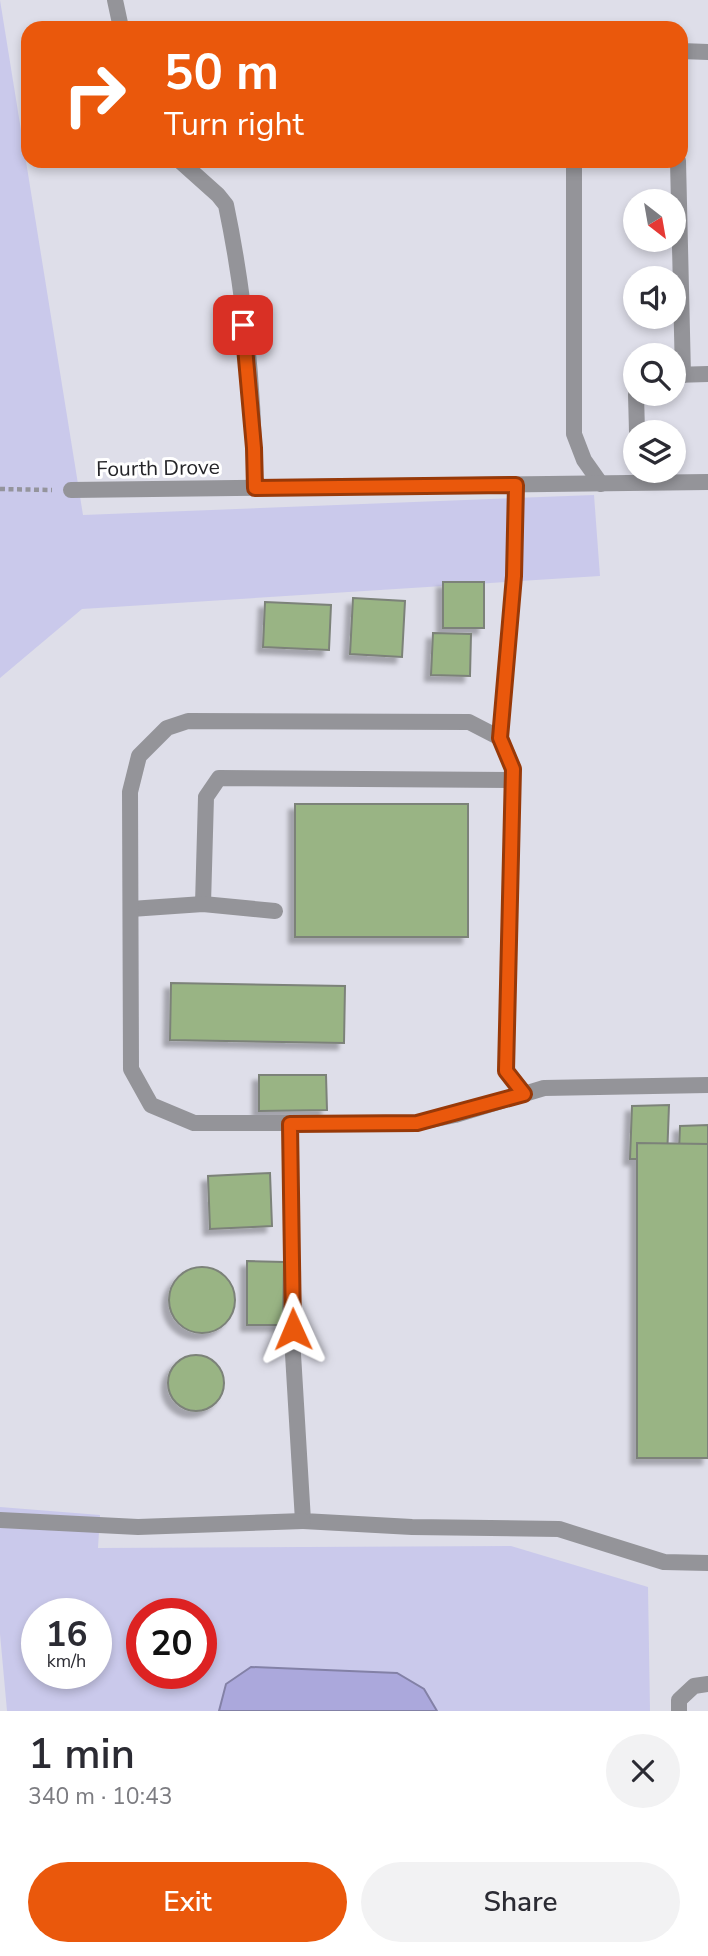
<!DOCTYPE html>
<html lang="en">
<head>
<meta charset="utf-8">
<style>
  body { margin:0; font-family:"Nunito Sans",sans-serif; background:#f2f2f3; color:#2b2b33; height:100vh; display:flex; flex-direction:column; font-size:26px; white-space:nowrap }
  * { box-sizing:border-box; margin:0 }
  p { font-size:23px; color:#7c7c81 }
  .icon { flex:none; width:38px; height:38px; fill:none; stroke:currentColor; stroke-width:2; stroke-linecap:round; stroke-linejoin:round }
  .map { position:relative; height:1711px; overflow:hidden }
  .sheet { display:flex; flex-direction:column; background:#fff; flex:1 }
  .sheet>* { flex:none }
  .top-card { position:absolute; left:21px; top:21px; width:667px; height:147px; border-radius:21px; box-shadow:0 4px 10px #0003; background:#ea580c; color:#fff; overflow:hidden }
  .needle { width:46px; rotate:149deg }
  .buttons { position:absolute; left:623px; top:189px; display:grid; gap:14px }
  .buttons a { display:grid; place-items:center; width:63px; height:63px; border-radius:50%; background:#fff; box-shadow:0 4px 10px #0003; font-size:35px }
  .speed { position:absolute; left:21px; top:1598px; display:flex; gap:14px; font-size:35px; font-weight:700; text-align:center }
  .speed>* { display:grid; place-content:center; width:91px; height:91px; border-radius:50%; background:#fff; box-shadow:0 4px 10px #0003; line-height:1 }
  .speed small { font-size:18px; font-weight:400 }
  .speed .limit { border:10px solid #d22; background:#fff; color:#111 }
  .pin { position:absolute; display:grid; place-items:center; width:60px; height:60px; color:#fff; margin:-30px; border-radius:14px; box-shadow:0 4px 10px #0006 }
  .me { position:absolute; width:77px; margin:-38px; rotate:359deg; stroke-linejoin:round; filter:drop-shadow(0 0 5px #0008) }
  .turn { display:flex; align-items:center; gap:24px; height:147px; padding:0 28px; font-size:32px }
  .turn .icon { width:91px; height:91px; stroke-width:2.5 }
  .turn b { display:block; font-size:49px; line-height:60px }
  .round { display:grid; place-items:center; flex:none; width:74px; height:74px; border-radius:37px; background:#f2f2f3 }
  .head { display:flex; align-items:center; justify-content:space-between; height:119px; padding:0 28px }
  h1 { font-size:42px; font-weight:600; line-height:52px }
  .action { display:flex; gap:14px; margin-top:auto; padding:14px 28px }
  .action a { flex:1; height:80px; border-radius:42px; background:#ea580c; color:#fff; font-size:28px; font-weight:600; line-height:80px; text-align:center }
  .action a+a { background:#f2f2f3; color:#2b2b33 }
  .map>svg:first-child { display:block }
</style>
</head>
<body>
<div class="map">
<svg width="708" height="1711" viewBox="0 0 708 1711">
  <defs>
    <filter id="shadow"><feDropShadow dx="-6" dy="6" stdDeviation="2" flood-color="#0004"/></filter>
  </defs>
  <rect width="100%" height="100%" fill="#dedee9"/>
  <g fill="#cac9eb" fill-rule="evenodd">
    <path d="M0,0L83,515L594,495L600,576L82,609L0,678Z"/>
    <path d="M0,1507L100,1515L98,1548L511,1546L648,1587L650,1711H7L0,1634ZM37,1614H96V1673H37ZM142,1614H201V1673H142Z"/>
  </g>
  <path fill="#aba8dc" stroke="#8381a6" stroke-width="2" d="M251,1667L397,1673L424,1689L437,1711H219L226,1684Z"/>
  <g fill="#99b484" stroke="#7c8279" stroke-width="2" filter="url(#shadow)">
    <rect x="443" y="582" width="41" height="46"/>
    <path d="M353,598L405,601L402,657L350,654Z"/>
    <path d="M265,602L331,605L329,650L263,647Z"/>
    <path d="M433,633L471,634L470,676L431,675Z"/>
    <rect x="295" y="804" width="173" height="133"/>
    <path d="M171,983L345,986L344,1043L170,1040Z"/>
    <path d="M259,1075H326L327,1110L259,1111Z"/>
    <path d="M669,1105L667,1159H630L632,1106Z"/>
    <path d="M708,1125V1152H679L680,1126Z"/>
    <path d="M637,1143L708,1144V1458H637Z"/>
    <path d="M270,1173L272,1226L210,1229L208,1176Z"/>
    <path d="M247,1261L284,1262L283,1325H247Z"/>
    <circle cx="202" cy="1300" r="33"/>
    <circle cx="196" cy="1383" r="28"/>
  </g>
  <g fill="none" stroke-linecap="round" stroke-linejoin="round">
    <path stroke="#94949c" stroke-width="4.5" stroke-dasharray="5 3.5" stroke-linecap="butt" d="M0,489L52,490"/>
    <g stroke="#949499" stroke-width="16">
      <path d="M115,0L121,28"/>
      <path d="M681,51L708,52"/>
      <path d="M180,161L218,195L226,205C245,296 254,395 255,488"/>
      <path d="M574,161V434L584,460L601,484"/>
      <path d="M678,161L683,375"/>
      <path d="M674,375L708,374"/>
      <path d="M636,394L637,432"/>
      <path d="M71,490L708,482"/>
      <path d="M500,738L514,576L516,485"/>
      <path d="M203,904L206,797L219,778L513,780"/>
      <path d="M131,909L203,904L275,911"/>
      <path d="M525,1094L506,1071L513,769L500,738L469,722L188,721L167,728L139,756L130,792L131,1069L151,1105L194,1123H417L455,1115L544,1088L708,1085"/>
      <path d="M290,1123L293,1354L303,1521L412,1527L559,1529L664,1562L708,1563"/>
      <path d="M0,1520L138,1527L303,1521"/>
      <path d="M679,1711V1700L694,1686L708,1684"/>
    </g>
  </g>
  <g fill="none" stroke-linecap="round" stroke-linejoin="round">
    <defs>
      <path id="route" d="M243,325L254,448L255,488L516,485L514,576L500,738L513,769L506,1071L524,1094L417,1123L290,1124L293,1329"/>
    </defs>
    <use href="#route" stroke="#983908" stroke-width="18"/>
    <use href="#route" stroke="#ea580c" stroke-width="12"/>
  </g>
  <g text-anchor="middle" dominant-baseline="central" stroke-width="6" stroke-linejoin="round" paint-order="stroke">
    <g font-size="21" fill="#252529" stroke="#fff">
      <text transform="translate(158 468) rotate(-1)">Fourth Drove</text>
    </g>
  </g>
</svg>
<div class="buttons">
<a><svg class="needle" viewBox="-14 -14 28 28"><path d="M0-13l5 13h-10z" fill="#e53935"/><path d="M0 13l5-13h-10z" fill="#7c7c81"/></svg></a>
<a><svg class="icon" aria-label="sound" viewBox="0 0 24 24"><path d="M4 9h4l5-4v14l-5-4H4zM17 9q2 3 0 6"/></svg></a>
<a><svg class="icon" aria-label="search" viewBox="0 0 24 24"><circle cx="10" cy="10" r="6"/><path d="M15 15l6 6"/></svg></a>
<a><svg class="icon" aria-label="layers" viewBox="0 0 24 24"><path d="M12 4l9 5-9 5-9-5zM3 14l9 5 9-5"/></svg></a>
</div>
<div class="speed"><div>16<small>km/h</small></div><div class="limit">20</div></div>
<div class="pin" style="left:243px;top:325px;background:#d93025"><svg class="icon" aria-label="arrive" viewBox="0 0 24 24"><path d="M6 21V4h12l-3 4 3 4H6"/></svg></div>
<svg class="me" style="left:293px;top:1329px" viewBox="-20 -20 40 40"><path d="M0-17L14 15 0 8-14 15z" fill="#ea580c" stroke="#fff" stroke-width="4"/></svg>
<div class="top-card">
<div class="turn"><svg class="icon" aria-label="right" viewBox="0 0 24 24"><path d="M7 20v-9h11M14 6l5 5-5 5"/></svg><div><b>50 m</b>Turn right</div></div>
</div>
</div>
<section class="sheet">
<div class="head"><div><h1>1 min</h1><p>340 m · 10:43</p></div><a class="round"><svg class="icon" aria-label="close" viewBox="0 0 24 24"><path d="M6 6l12 12M18 6L6 18"/></svg></a></div>
<div class="action"><a>Exit</a><a>Share</a></div>
</section>
</body>
</html>
